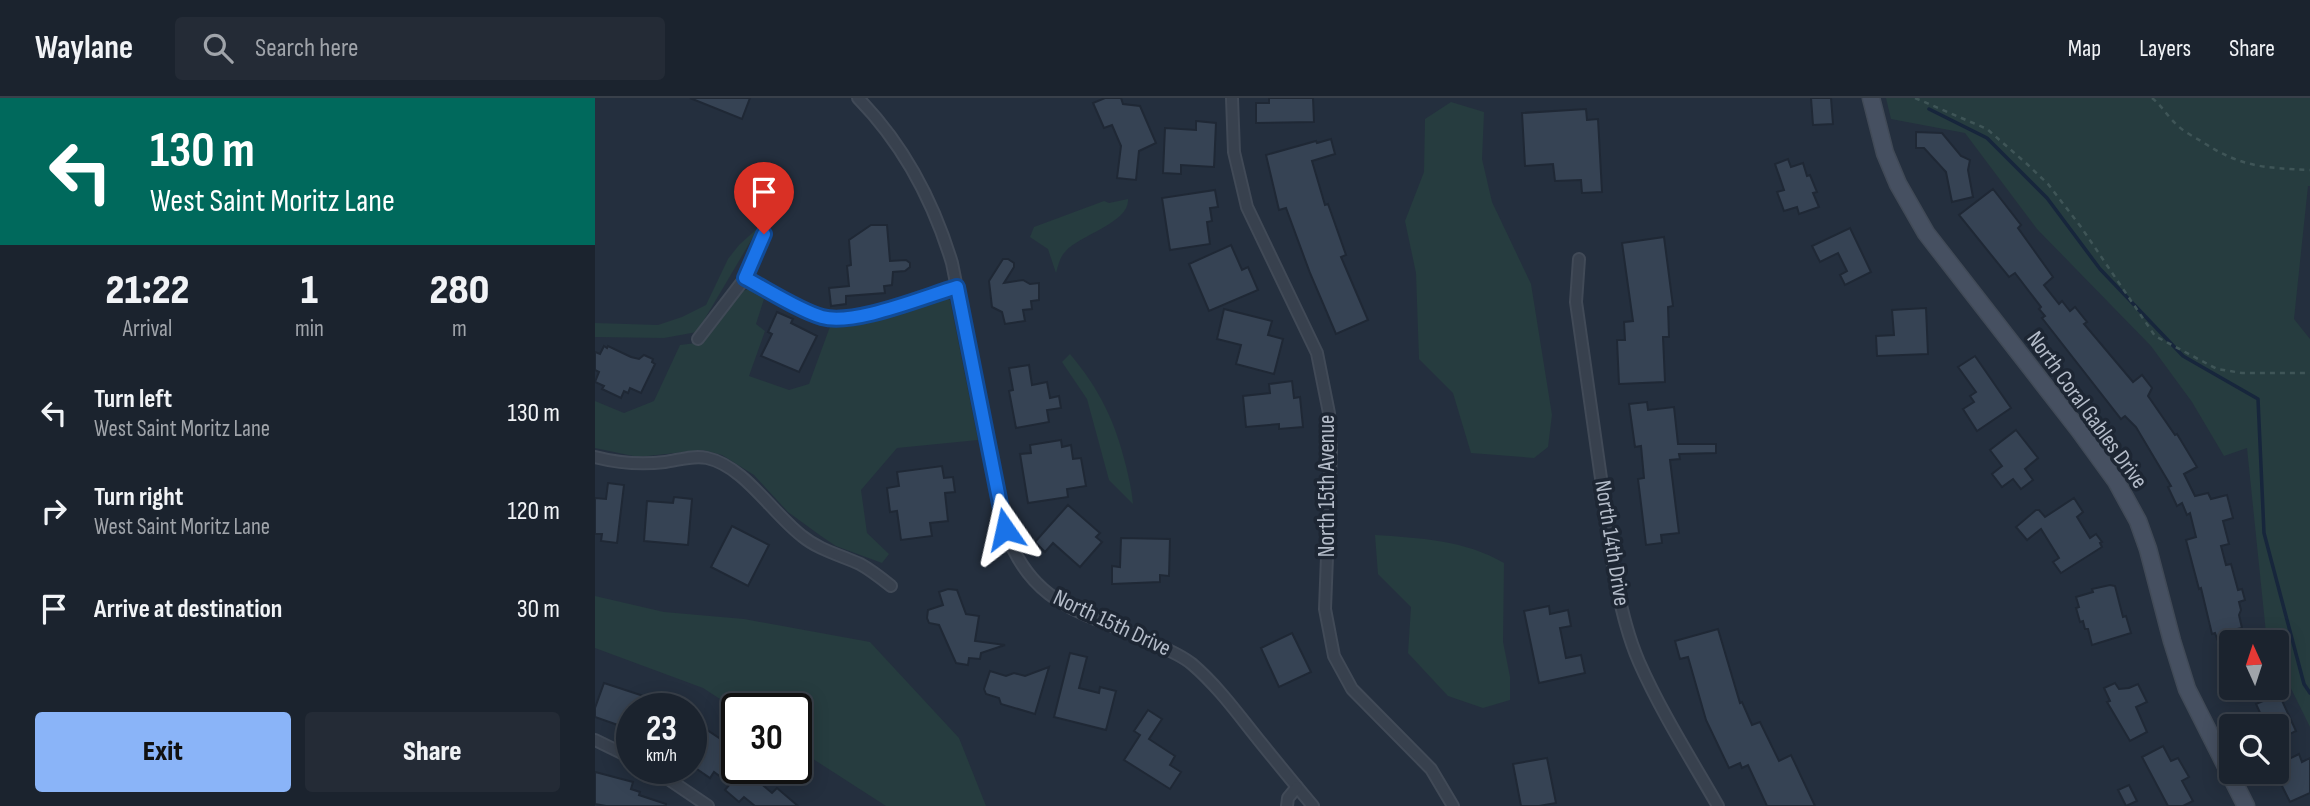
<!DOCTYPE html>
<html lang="en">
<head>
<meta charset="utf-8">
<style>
  body { margin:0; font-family:"Sofia Sans Condensed",sans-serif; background:#242b36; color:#f1f3f6; height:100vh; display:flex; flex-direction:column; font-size:26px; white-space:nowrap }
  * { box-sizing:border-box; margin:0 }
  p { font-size:23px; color:#a0a4aa }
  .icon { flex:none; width:38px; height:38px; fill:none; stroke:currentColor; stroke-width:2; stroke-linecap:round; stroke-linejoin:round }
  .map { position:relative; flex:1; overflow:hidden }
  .details { display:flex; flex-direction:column; background:#1b232e; width:595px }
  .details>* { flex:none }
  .banner { background:#00695c; color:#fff; overflow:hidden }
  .needle { width:46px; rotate:357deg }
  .controls { position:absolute; left:1624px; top:532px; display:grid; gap:14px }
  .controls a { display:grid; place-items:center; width:70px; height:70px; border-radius:7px; background:#1b232e; box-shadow:0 4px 18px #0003,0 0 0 2px #39404a; font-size:35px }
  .speed { position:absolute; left:21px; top:595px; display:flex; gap:14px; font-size:35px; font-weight:700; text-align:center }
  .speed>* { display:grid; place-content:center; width:91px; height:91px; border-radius:50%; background:#1b232e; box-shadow:0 4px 18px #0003,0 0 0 2px #39404a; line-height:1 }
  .speed small { font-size:18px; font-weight:400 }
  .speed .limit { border:4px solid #111; border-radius:10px; background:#fff; color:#111 }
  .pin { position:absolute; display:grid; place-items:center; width:60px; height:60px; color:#fff; margin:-72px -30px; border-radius:50% 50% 50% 0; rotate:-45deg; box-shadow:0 0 7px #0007 }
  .pin .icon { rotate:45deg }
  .me { position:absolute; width:77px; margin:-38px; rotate:349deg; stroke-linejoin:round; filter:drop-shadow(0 0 5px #0008) }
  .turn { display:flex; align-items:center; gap:24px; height:147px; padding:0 35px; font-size:32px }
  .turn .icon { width:91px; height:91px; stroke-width:2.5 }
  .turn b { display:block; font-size:49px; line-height:60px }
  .eta { display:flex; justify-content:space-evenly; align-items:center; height:119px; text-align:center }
  .eta b { font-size:42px; font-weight:800; line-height:49px }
  .action { display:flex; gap:14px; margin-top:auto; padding:14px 35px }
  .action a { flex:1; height:80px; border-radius:7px; background:#8ab4f8; color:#111; font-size:28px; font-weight:800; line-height:80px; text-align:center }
  .action a+a { background:#242b36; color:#f1f3f6 }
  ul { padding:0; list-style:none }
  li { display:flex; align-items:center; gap:21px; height:98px; padding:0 35px }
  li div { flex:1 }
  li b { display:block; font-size:26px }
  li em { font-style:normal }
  header { display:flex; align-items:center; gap:42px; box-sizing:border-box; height:98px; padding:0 35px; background:#1b232e; border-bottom:2px solid #39404a }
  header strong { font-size:33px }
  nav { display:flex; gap:38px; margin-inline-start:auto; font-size:24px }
  .search { width:490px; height:63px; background:#242b36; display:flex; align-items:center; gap:18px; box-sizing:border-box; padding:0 24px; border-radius:7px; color:#a0a4aa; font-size:26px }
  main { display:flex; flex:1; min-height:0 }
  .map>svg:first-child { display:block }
</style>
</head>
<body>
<header>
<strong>Waylane</strong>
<div class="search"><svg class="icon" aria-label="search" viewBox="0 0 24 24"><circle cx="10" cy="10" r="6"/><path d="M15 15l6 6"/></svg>Search here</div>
<nav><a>Map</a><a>Layers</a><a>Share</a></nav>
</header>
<main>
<section class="details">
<div class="banner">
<div class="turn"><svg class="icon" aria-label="left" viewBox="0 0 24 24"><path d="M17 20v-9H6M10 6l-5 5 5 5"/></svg><div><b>130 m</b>West Saint Moritz Lane</div></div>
</div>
<div class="eta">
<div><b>21:22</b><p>Arrival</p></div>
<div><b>1</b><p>min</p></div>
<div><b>280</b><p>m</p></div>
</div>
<ul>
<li><svg class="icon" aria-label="left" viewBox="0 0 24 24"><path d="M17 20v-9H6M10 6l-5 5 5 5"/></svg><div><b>Turn left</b><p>West Saint Moritz Lane</p></div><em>130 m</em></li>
<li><svg class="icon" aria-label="right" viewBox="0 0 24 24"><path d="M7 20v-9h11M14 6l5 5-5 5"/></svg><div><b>Turn right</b><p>West Saint Moritz Lane</p></div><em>120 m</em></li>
<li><svg class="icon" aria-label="arrive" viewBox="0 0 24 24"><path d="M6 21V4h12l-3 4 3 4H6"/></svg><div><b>Arrive at destination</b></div><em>30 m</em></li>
</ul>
<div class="action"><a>Exit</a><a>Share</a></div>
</section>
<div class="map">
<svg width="1715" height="708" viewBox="0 0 1715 708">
  <rect width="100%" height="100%" fill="#242f3e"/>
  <g fill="#263c3f">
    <path d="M1291,0H1715V88H1713L1699,221L1715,241V629L1682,562V544H1675L1671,535L1652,350L1629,358L1597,304L1556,248L1442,131L1370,35L1296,21Z"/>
    <path d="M856,4L889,14L887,61L897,104L936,186L957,317L953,349L939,360L876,355L858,295L824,261L821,175L810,123L829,74L830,21Z"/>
    <path d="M533,101C535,125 484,137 470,154C465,159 463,168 461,175L453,151L435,139L439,129L509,103L514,105Z"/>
    <path d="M164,129L102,234L69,240L0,239V225L63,227L87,219L111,207L133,161L144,147Z"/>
    <path d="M155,191L169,201L161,226L170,233L154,278L194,292L214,286L236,226L245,227L349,200L355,202L383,342L302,350L266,392L272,435L294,456L287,465L241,448L226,438L193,414L159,377L127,357L108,352L43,359L0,350V303L29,315L59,303L85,247L109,244L143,194Z"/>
    <path d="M475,256C505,292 520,323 531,368C534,381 537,393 538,406L514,382L492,301L467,264Z"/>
    <path d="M780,437C824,440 870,442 909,465L908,544L915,579V602L888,610L853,598L813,555L816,509L783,476Z"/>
    <path d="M0,498L69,514L149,521L275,544L364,640L391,708H291L201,650V611L142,612L108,590L0,550Z"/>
  </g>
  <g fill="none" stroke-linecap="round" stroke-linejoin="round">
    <path stroke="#17263c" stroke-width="3.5" d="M1334,11L1392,40L1452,100L1505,171L1588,258L1663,301L1669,435L1709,586L1715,595"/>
  </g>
  <g fill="#364354" stroke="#1f2835" stroke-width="2">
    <path d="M95,0H155L147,21Z"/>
    <path d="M510,0H526L528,6L545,8L561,45L544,53L541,82L522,80L526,48L517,27L509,30L498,5Z"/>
    <path d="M674,0H718L719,24L661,25V5H674Z"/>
    <path d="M1216,0H1236L1238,26L1218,27Z"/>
    <path d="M991,11L992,22L1003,21L1007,94L987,95L986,82L960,83L958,66L930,68L927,15Z"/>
    <path d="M601,23L621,25L619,69L586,67V76L568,75L570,30L601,32Z"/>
    <path d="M1321,34L1347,35L1366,58L1375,62L1373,72L1378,99L1357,104L1351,74L1329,50H1321Z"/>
    <path d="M736,41L740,56L717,63L730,107L733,106L751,157L746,159L773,222L741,236L715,175L691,110L684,112L671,57L721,43L722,45Z"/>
    <path d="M1193,61L1196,69L1208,65L1212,78L1215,77L1222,94L1218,95L1224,109L1204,116L1202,109L1189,113L1182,94L1189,92L1180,66Z"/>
    <path d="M1398,91L1426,127L1423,130L1458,179L1449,187L1464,206L1467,203L1475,213L1480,209L1492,224L1489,226L1538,284L1547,277L1557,290L1553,298L1580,337L1582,336L1602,369L1589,376L1600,398L1613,395L1616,401L1632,397L1638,420L1628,423L1634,446L1626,448L1631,467L1636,466L1643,492L1647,491L1650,502L1644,504L1646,512L1644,517L1647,530L1642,531L1644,540L1635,543L1636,583L1632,584L1624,546L1620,535L1617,536L1606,490L1604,491L1591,442L1601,439L1595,415L1592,417L1587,405L1582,408L1573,389L1576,388L1541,329L1530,318L1526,321L1447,220L1450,218L1444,211L1446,209L1420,175L1414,179L1364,117Z"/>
    <path d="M620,92L623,109L615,110L617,123L612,124L615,146L575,152L567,100Z"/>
    <path d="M276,127H292L295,163L311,162L315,165V169L310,173L298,174L297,187L289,188L290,195L251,198V206L236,208L234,190L254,188L252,168L256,167L254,142Z"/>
    <path d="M1255,130L1276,174L1250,187L1245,177L1252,173L1243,155L1225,164L1217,148Z"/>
    <path d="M1069,139L1078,208L1073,209L1074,239H1068L1070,284L1024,286L1022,242H1030L1029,224L1038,223L1027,145Z"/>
    <path d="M636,147L647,172L653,169L663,192L614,213L594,166Z"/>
    <path d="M408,161H413L419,165V169L409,185L428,182L435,186L444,185V202L436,203L437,211L428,212L430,223L410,226L407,214L397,209L394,183Z"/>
    <path d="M1331,210L1333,256L1282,258L1281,238L1299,237L1297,212Z"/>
    <path d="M629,211L677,223L673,237L688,241L679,276L641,266L646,247L622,241Z"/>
    <path d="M182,214L198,221L196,225L222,238L204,274L166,258L177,236L173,234Z"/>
    <path d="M9,248L12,250L13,248L36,259L44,261L49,257L58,261L57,264L60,266L46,295L35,290L33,295L29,293L26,300L7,291L9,288L0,284L4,274L0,272V254L5,256Z"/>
    <path d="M1380,258L1416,310L1382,333L1368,311L1379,304L1375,298L1381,294L1363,269Z"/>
    <path d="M434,267L437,287L452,284L455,300L464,298L466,310L452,312L454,324L421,330L414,293L418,292L414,270Z"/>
    <path d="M697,283L699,300L705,299L708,329L684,331V326L651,329L648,298L675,295L674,286Z"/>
    <path d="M1052,304L1053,312L1079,309L1083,346H1121V355L1084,356L1085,361L1075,362L1084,435L1066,437L1067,445L1051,447L1043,381L1049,380L1046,348L1040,349L1034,306Z"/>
    <path d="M1421,332L1443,360L1430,371L1438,382L1426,391L1418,381L1407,389L1397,376L1407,368L1395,352Z"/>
    <path d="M466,342L467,349L476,347L478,361L486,360L491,388L472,391L473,399L433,405L425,356L436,355L435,347Z"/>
    <path d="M347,368L349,380L358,379L360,394L350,395L353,423L335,425L337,438L306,442L302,413L295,414L292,390L304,388L302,374Z"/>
    <path d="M13,385L29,387L22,445L6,443L7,436H0V400L11,401Z"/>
    <path d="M79,399L97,401L93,447L49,443L52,403L78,405Z"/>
    <path d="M1479,400L1488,414L1482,419L1495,440L1501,436L1507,444L1505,445L1507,449L1466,475L1458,464L1464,460L1446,431L1432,442L1421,429L1441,412H1444L1450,419Z"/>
    <path d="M473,407L505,435L501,439L507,444L485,469L458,445L450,454L440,444Z"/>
    <path d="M137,428L174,447L153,488L116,469Z"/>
    <path d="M526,440L575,441L574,478L565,477V484L517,486V468L525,469Z"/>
    <path d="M1515,487L1520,488L1528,519L1531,518L1536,535L1497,547L1493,531H1490L1488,523L1485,524L1481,510L1484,509L1481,499L1498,494L1497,491Z"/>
    <path d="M353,491L362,492L371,516L384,518L380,543L410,547L386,555L385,561L374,560L373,567L361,565L344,527L334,525L332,520L333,512L348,507L344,494Z"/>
    <path d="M954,508L955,516L973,512L976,528L965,530L971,560L986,557L990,575L944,585L929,513Z"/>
    <path d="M1123,531L1145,605L1147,604L1157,627L1165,624L1184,663L1196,657L1220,708H1172L1153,667L1147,670L1145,665L1134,670L1111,622L1093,559L1085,561L1080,543Z"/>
    <path d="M697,535L716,574L684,589L666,550Z"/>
    <path d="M475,555L492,559L484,590L504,595L505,589L521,593L511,632L459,619Z"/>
    <path d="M454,569L440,616L406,606L404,600L391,596L389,591L395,573L411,578L419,575L430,578Z"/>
    <path d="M9,585L82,609V611H37V632L0,619V610Z"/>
    <path d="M1520,585L1524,591L1534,590L1543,586L1552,604L1541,609L1552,634L1535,643L1512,604L1515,603L1509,590Z"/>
    <path d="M1684,596L1701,633L1682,642V628H1671L1661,606Z"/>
    <path d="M553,612L567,621L554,641L580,658L575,667L586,674L575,691L529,662L545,637L539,633Z"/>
    <path d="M96,624L109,630L142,652V670H148L177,695L182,690L203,708H160L149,699L144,704L130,692L135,686L119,674L115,680L96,667Z"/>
    <path d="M1568,648L1576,663L1583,660L1594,679L1587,683L1598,703L1588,708H1573L1547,659Z"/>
    <path d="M1704,656L1707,664L1715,660V695L1695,704L1682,678V667Z"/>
    <path d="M952,660L961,705L944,708H926L918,666Z"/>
    <path d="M0,674L38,684L36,691L45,694L44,697L71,706V708H11L0,706Z"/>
    <path d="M1534,687L1542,703L1531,708L1523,692Z"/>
  </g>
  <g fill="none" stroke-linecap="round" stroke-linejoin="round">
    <defs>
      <g id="street">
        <path d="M263,0C309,47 338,102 357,165L410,431C436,508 489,514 555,544C569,550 585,556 597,566C624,589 645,619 667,646C684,667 701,688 718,708"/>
        <path d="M637,0L639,54L652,109L722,255L734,315L736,354L730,511L739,558L757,591L836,671L858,708"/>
        <path d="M984,161L981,204L1021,486C1027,512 1033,539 1044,564C1066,614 1096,661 1123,708"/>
        <path d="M150,180C171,191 205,213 227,219C259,228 328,199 362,189"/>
        <path d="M103,241L150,180L168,136"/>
        <path d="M0,359C23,365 46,367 70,364C84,362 98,357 112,360C149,368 177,415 207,438C224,452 245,457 265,466C276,472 286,480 296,488"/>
        <path d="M0,642L37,660"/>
        <path d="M57,670L113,708"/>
        <path d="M692,708L693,700L702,689"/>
      </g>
      <path id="secondary" d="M1276,0L1290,55L1303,86L1331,135L1484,332L1521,383L1543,423L1553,451L1577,543L1592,591L1651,708"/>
    </defs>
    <use href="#street" stroke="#414a57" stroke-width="14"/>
    <use href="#secondary" stroke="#414a57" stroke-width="19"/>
    <g stroke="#3f5557" stroke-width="2.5" stroke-dasharray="5 5" stroke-linecap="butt">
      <path d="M1320,0L1392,31L1432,66L1453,86L1486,129L1560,238L1622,271L1647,275H1715"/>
      <path d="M1557,0C1566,7 1571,16 1579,24C1586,32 1597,38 1606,43C1645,69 1669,70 1715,72"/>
    </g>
    <use href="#street" stroke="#38414e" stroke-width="10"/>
    <use href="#secondary" stroke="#465061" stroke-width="16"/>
  </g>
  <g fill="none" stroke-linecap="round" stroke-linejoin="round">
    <defs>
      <path id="route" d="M169,136L150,180C171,191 205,213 227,219C259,228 328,199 362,189L410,431"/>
    </defs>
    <use href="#route" stroke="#114b97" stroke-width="18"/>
    <use href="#route" stroke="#1a73e8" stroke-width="12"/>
  </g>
  <g text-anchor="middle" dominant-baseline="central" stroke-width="7" stroke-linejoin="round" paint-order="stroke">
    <g font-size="23" fill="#b4bcc9" stroke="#1d2633">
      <text transform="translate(1492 312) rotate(54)">North Coral Gables Drive</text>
      <text transform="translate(732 388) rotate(-90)">North 15th Avenue</text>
      <text transform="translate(1017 445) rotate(81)">North 14th Drive</text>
      <text transform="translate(517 525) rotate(25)">North 15th Drive</text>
    </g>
  </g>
</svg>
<div class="controls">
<a><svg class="needle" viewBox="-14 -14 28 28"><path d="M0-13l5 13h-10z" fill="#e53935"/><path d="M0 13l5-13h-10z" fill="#a0a4aa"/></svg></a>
<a><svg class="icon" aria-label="search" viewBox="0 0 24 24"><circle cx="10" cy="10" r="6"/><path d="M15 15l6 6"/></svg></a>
</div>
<div class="speed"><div>23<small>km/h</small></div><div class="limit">30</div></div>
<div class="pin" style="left:169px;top:136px;background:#d93025"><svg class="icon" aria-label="arrive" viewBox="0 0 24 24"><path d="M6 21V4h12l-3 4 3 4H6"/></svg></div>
<svg class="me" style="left:410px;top:431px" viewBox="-20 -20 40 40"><path d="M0-17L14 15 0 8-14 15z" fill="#1a73e8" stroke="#fff" stroke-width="4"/></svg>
</div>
</main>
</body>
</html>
